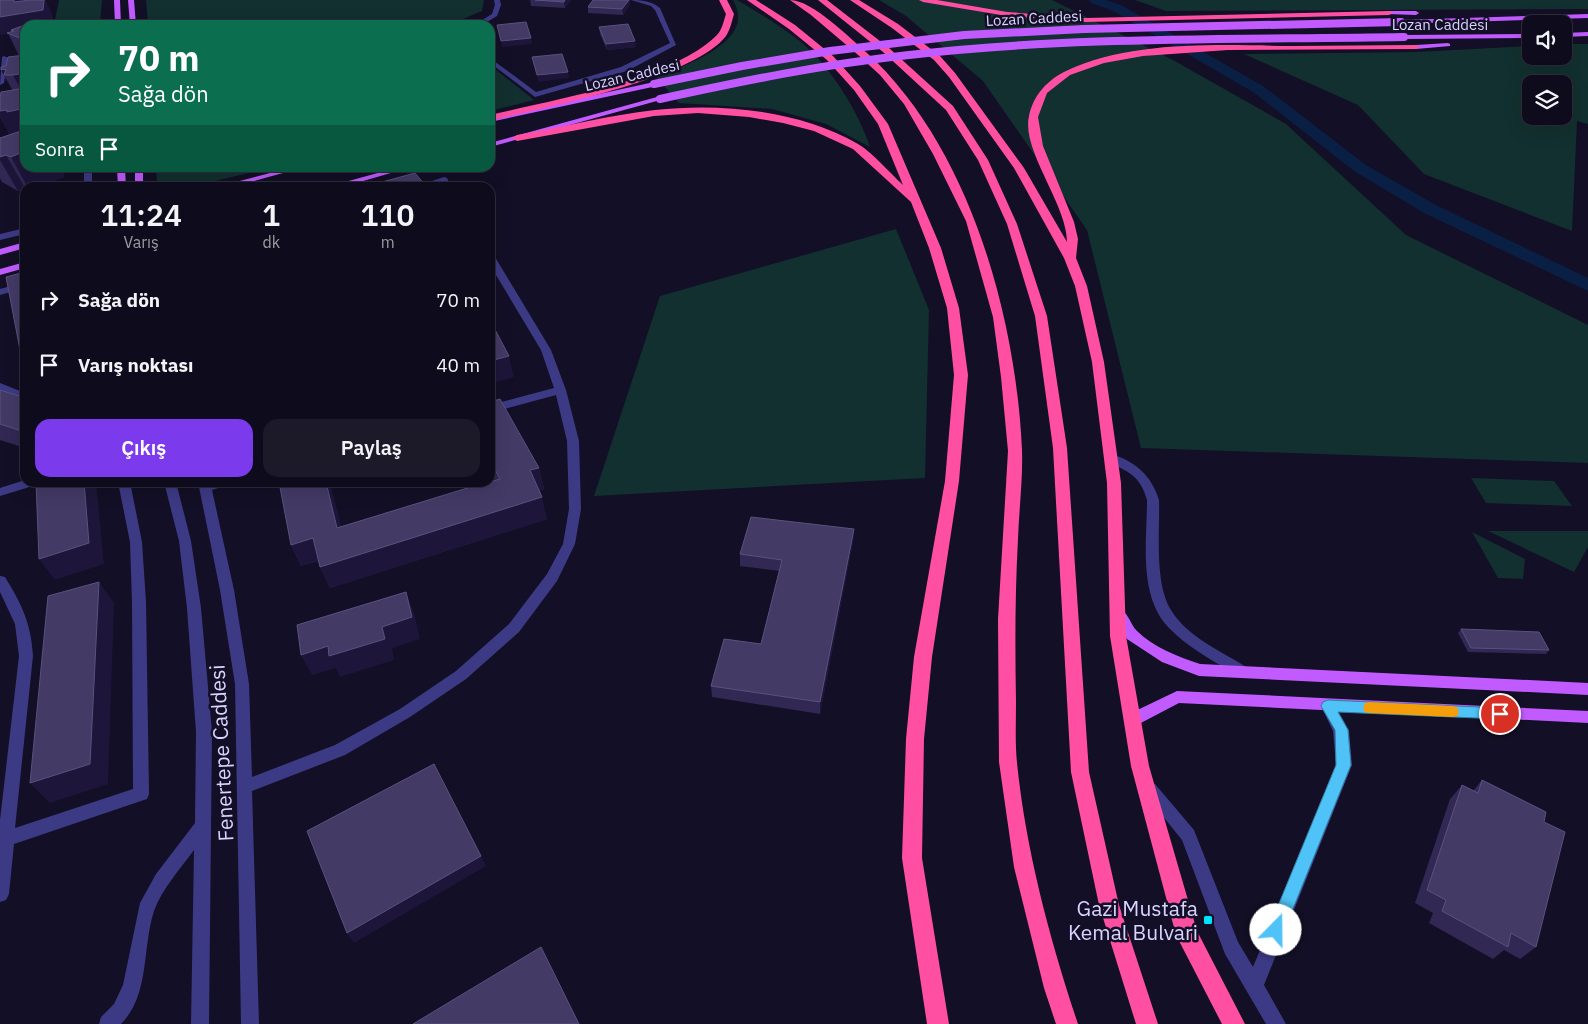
<!DOCTYPE html>
<html lang="tr">
<head>
<meta charset="utf-8">
<style>
  body { margin:0; font-family:"IBM Plex Sans",sans-serif; background:#1c1929; color:#f1f3f6; height:100vh; display:flex; flex-direction:column; font-size:19px; white-space:nowrap }
  * { box-sizing:border-box; margin:0 }
  p { font-size:16px; color:#9b9ba3 }
  .icon { flex:none; width:28px; height:28px; fill:none; stroke:currentColor; stroke-width:2; stroke-linecap:round; stroke-linejoin:round }
  .map { position:relative; flex:1; overflow:hidden }
  .drawer { position:absolute; left:20px; top:182px; width:475px; height:305px; display:flex; flex-direction:column; background:#0e0b1c; border-radius:15px; box-shadow:0 5px 20px #0002,0 0 0 1px #2e2b3b }
  .drawer>* { flex:none }
  .hud { position:absolute; left:20px; top:20px; width:475px; height:152px; border-radius:15px; box-shadow:0 5px 20px #0002,0 0 0 1px #2e2b3b; background:#0b6e4f; color:#fff; overflow:hidden }
  .buttons { position:absolute; left:1522px; top:15px; display:grid; gap:10px }
  .buttons a { display:grid; place-items:center; width:50px; height:50px; border-radius:10px; background:#0e0b1c; box-shadow:0 5px 20px #0002,0 0 0 1px #2e2b3b; font-size:25px }
  .pin { position:absolute; display:grid; place-items:center; width:42px; height:42px; color:#fff; margin:-21px; border:2px solid #fff; border-radius:50%; box-shadow:0 1px 5px #0007 }
  .me { position:absolute; width:55px; margin:-28px; rotate:22deg; stroke-linejoin:round; filter:drop-shadow(0 0 4px #0008) }
  .turn { display:flex; align-items:center; gap:18px; height:105px; padding:0 15px; font-size:22px }
  .turn .icon { width:65px; height:65px; stroke-width:2.5 }
  .turn b { display:block; font-size:35px; line-height:42px }
  .then { display:flex; align-items:center; height:48px; padding:0 15px; background:#0003; gap:10px; font-size:19px }
  .eta { display:flex; justify-content:space-evenly; align-items:center; height:85px; text-align:center }
  .eta b { font-size:30px; font-weight:600; line-height:35px }
  .action { display:flex; gap:10px; margin-top:auto; padding:10px 15px }
  .action a { flex:1; height:58px; border-radius:15px; background:#7c3aed; color:#fff; font-size:20px; font-weight:600; line-height:58px; text-align:center }
  .action a+a { background:#1c1929; color:#f1f3f6 }
  ul { padding:0; list-style:none }
  li { display:flex; align-items:center; gap:15px; height:65px; padding:0 15px }
  li div { flex:1 }
  li b { display:block; font-size:19px }
  li em { font-style:normal }
  .map>svg:first-child { display:block }
</style>
</head>
<body>
<div class="map">
<svg width="1588" height="1024" viewBox="0 0 1588 1024">
  <rect width="100%" height="100%" fill="#130f26"/>
  <g fill="#12302f" fill-rule="evenodd">
    <path d="M59,0H102L100,23L54,25Z"/>
    <path d="M146,0H484L482,11L458,21L438,25H148Z"/>
    <path d="M733,0H737C759,13 781,26 801,42C830,66 859,112 870,147L826,124L772,109L679,103L656,77C679,68 741,47 738,15C738,10 735,4 733,0Z"/>
    <path d="M879,0H1052L1173,60L1286,124L1406,235L1588,325V463L1141,448L1087,230L983,81L906,16Z"/>
    <path d="M1135,0H1588V9L1166,11Z"/>
    <path d="M1564,44H1588V124L1577,121L1572,231L1424,174L1358,105L1244,54L1416,52L1531,46V56H1564ZM1531,84H1564V116H1531Z"/>
    <path d="M490,65L534,100L490,111Z"/>
    <path d="M156,168H269L190,187L157,182Z"/>
    <path d="M896,229L929,310L925,478L594,496L660,296Z"/>
    <path d="M1471,478L1554,481L1572,506L1486,503Z"/>
    <path d="M1488,531H1588V547L1574,572Z"/>
    <path d="M1472,532L1525,559L1523,579L1498,578Z"/>
  </g>
  <g fill="none" stroke-linecap="round" stroke-linejoin="round">
    <path fill="#0a1f44" fill-rule="evenodd" d="M1089,0H1106L1121,5L1263,86L1366,165L1436,205L1588,278V291L1424,213L1354,171L1253,92L1113,11L1091,3Z"/>
    <g fill="#3d3a85" fill-rule="evenodd">
      <path d="M494,0H500L501,5L497,16L482,25H474L492,14L495,5Z"/>
      <path d="M631,0C641,0 652,1 660,8L676,45L627,71L535,97L490,63V58L536,92L621,67L670,43L655,10L651,6Z"/>
      <path d="M4,56L8,58L4,83L0,85L2,57Z"/>
      <rect x="84" y="168" width="8" height="20"/>
      <path d="M444,177L447,178L452,188H443L441,183L426,188H411Z"/>
      <path d="M25,228V234L0,240V234Z"/>
      <path d="M490,254L495,257L551,350L566,390L579,441L581,509L575,544L557,581L519,632L466,679L410,717L345,755L252,791L259,1024H241L235,684L220,590L198,482H229L227,485L212,490L234,590L249,684L252,777L335,745L400,709L456,671L509,624L547,574L563,544L569,509L567,441L556,395L490,413V405L554,388L541,350L490,265Z"/>
      <path d="M25,282V288L0,295V289Z"/>
      <path d="M0,383L25,393V400L0,390Z"/>
      <path d="M1111,454C1135,461 1152,476 1159,500C1160,532 1154,582 1171,610C1187,637 1223,652 1248,668L1250,672L1248,676L1243,678L1238,676C1214,661 1188,648 1168,627C1138,594 1147,541 1147,500C1140,475 1128,472 1107,461L1105,458Z"/>
      <path d="M25,480V482H38L36,485L0,496V488Z"/>
      <path d="M118,482H130L142,542L146,602L149,794L147,799L141,801L14,844L9,894L6,900L0,902V820L19,656L15,624L0,592V576L5,577C22,605 31,623 33,656L15,828L133,789L132,602L130,542Z"/>
      <path d="M164,482H176L191,541L201,608L212,732L209,1024H191L194,850C180,869 162,889 154,911C142,948 150,995 121,1024H99L101,1017L114,1004L123,985L140,903L156,874L195,823L196,732L187,608L179,541Z"/>
      <path d="M1328,700L1333,702L1349,730L1352,765L1264,985L1286,1024H1266L1225,954L1182,840L1141,789L1143,784L1149,782L1155,784L1194,830L1238,942L1253,967L1336,765L1333,731L1321,706L1323,702Z"/>
    </g>
    <g fill="#c25bff" fill-rule="evenodd">
      <path d="M114,0H120L121,25H115Z"/>
      <path d="M128,0H134L136,25H130Z"/>
      <path d="M1389,11H1416L1419,13L1416,15L1387,14V12Z"/>
      <path d="M1588,14V18L1401,24L1398,22L1401,20Z"/>
      <path d="M1588,32V36L1564,37V33Z"/>
      <path d="M1531,34V38L1404,39L1401,37L1404,35Z"/>
      <path d="M1448,43L1450,44V46L1416,49L1413,47L1416,45Z"/>
      <path d="M654,82H657V86L490,122V118Z"/>
      <path d="M657,97L664,99L490,147V143Z"/>
      <path d="M117,168H125L126,188H118Z"/>
      <rect x="135" y="168" width="8" height="20"/>
      <path d="M289,168H301L229,188H213Z"/>
      <path d="M396,168H408L339,188H323Z"/>
      <path d="M25,242V248L0,255V249Z"/>
      <path d="M25,262V268L0,275V269Z"/>
      <path d="M1118,608C1128,611 1130,624 1137,631C1153,647 1179,657 1200,664L1588,683V695L1199,676L1162,662L1127,639L1111,613L1113,609Z"/>
      <path d="M1177,691L1588,711V723L1179,703L1137,725L1132,726L1127,725L1124,720L1127,715Z"/>
    </g>
    <g fill="#ff4fa3" fill-rule="evenodd">
      <path d="M719,0H727L734,14C732,21 730,30 726,36C693,79 544,107 490,121V115C553,100 672,80 717,35C722,30 724,20 726,14Z"/>
      <path d="M747,0H756L795,25L833,56L860,86L888,124L941,248L959,308L968,375L959,481L932,657L924,739L922,858L949,1024H927L902,858L906,739L914,657L945,481L954,375L947,308L929,248L911,202L853,149L814,131L783,123L749,117L698,113L654,116L517,141L512,138L517,135C563,127 609,115 655,110C721,103 799,110 858,144C873,153 890,173 903,185L878,124L854,90L827,60L789,29Z"/>
      <path d="M790,0C812,0 850,38 867,53C969,146 1016,316 1022,450C1023,479 1019,510 1018,539C1015,594 1015,647 1016,701C1016,722 1015,743 1017,763C1026,851 1050,940 1078,1024H1056L1044,988L1014,867L999,762L998,619L1008,451L1001,377L993,317L966,221L933,154L904,104L880,75L857,54L811,15Z"/>
      <path d="M818,0H827L889,48L953,106L988,160L1017,224L1047,316L1067,448L1089,772L1119,905L1158,1024H1136L1099,905L1071,772L1053,448L1035,316L1007,224L978,160L946,110L883,52Z"/>
      <path d="M850,0H859L898,24L940,56L955,73L1024,168L1067,242C1067,204 1021,150 1029,116C1033,96 1047,80 1066,71C1132,40 1219,45 1291,46C1332,46 1374,45 1416,45L1420,47L1416,49L1228,50L1143,56L1104,63L1070,75L1047,93L1038,117L1043,146L1074,222L1078,239L1076,258L1087,286L1104,362L1121,483L1126,636L1149,766L1197,931L1245,1024H1222L1176,935L1131,766L1110,636L1107,483L1092,362L1075,286L1064,258L1014,168L949,77L934,60L892,28Z"/>
      <path d="M919,0H937L1007,12L1086,18L1389,11L1393,13L1389,15L1086,22L1007,16L923,2Z"/>
    </g>
    <g stroke="#c25bff" stroke-width="8">
      <path d="M654,84L742,66L830,51L964,35L1084,29L1401,22"/>
      <path d="M660,99C743,81 825,64 909,55C1073,36 1239,40 1404,37"/>
    </g>
  </g>
  <g fill="#312854">
    <path d="M31,0H45L52,14V22L25,25V168L66,172L63,174L64,177L38,188H25V189L18,191L2,182L0,178V138L10,135L0,117L12,90L1,70L19,56L8,33L23,1Z"/>
    <path d="M530,0H571L565,8L531,6Z"/>
    <path d="M630,5L623,15L588,13V7Z"/>
    <path d="M599,27L636,47L607,50L600,34Z"/>
    <path d="M0,390L25,398V448L0,440Z"/>
    <path d="M490,402L539,468L544,489L539,491L547,519L330,588L320,567L318,561L301,566L291,545L341,527L495,480L490,470Z"/>
    <path d="M854,529L853,541L820,714L712,697L711,686L761,644L779,571L740,566V554Z"/>
    <path d="M1461,629L1549,650L1546,654L1468,652L1458,633Z"/>
    <path d="M1482,780L1544,822L1536,947L1520,959L1504,950L1493,959L1429,923L1433,913L1415,903L1450,799L1462,785L1473,791Z"/>
  </g>
  <g fill="#1d163a">
    <path d="M14,0H24L22,13L45,0L52,14L51,25L14,31L11,30L12,33L0,35V17L14,2Z"/>
    <path d="M565,0H571L565,8L564,2Z"/>
    <path d="M629,0H630V5L623,15L622,9Z"/>
    <path d="M531,38L532,44L502,47L501,41Z"/>
    <path d="M635,41L636,47L607,50L606,44Z"/>
    <path d="M6,69L4,75L19,101H18L1,70Z"/>
    <path d="M568,72L569,78L538,82L537,75Z"/>
    <path d="M25,73V97L13,75Z"/>
    <path d="M0,107L25,108V144L12,139L0,117Z"/>
    <path d="M25,151V168H64L66,172L63,174L64,177L38,188H28L11,157Z"/>
    <path d="M6,155L25,188V189L18,191L0,160V157Z"/>
    <path d="M425,185L426,188H414Z"/>
    <path d="M509,356L514,377L490,384V361Z"/>
    <path d="M539,468L544,489L535,492L530,470Z"/>
    <path d="M84,482H96L104,564L55,580L39,559Z"/>
    <path d="M326,482H330L347,549L337,528Z"/>
    <path d="M542,497L547,519L330,588L320,567Z"/>
    <path d="M854,529L853,541L820,714V702Z"/>
    <path d="M313,538L323,559L301,566L291,545Z"/>
    <path d="M99,582L114,603L108,784L50,803L30,783Z"/>
    <path d="M406,592L414,613L420,639L392,648L394,660L340,677L336,668L312,675L301,655L328,646L382,627Z"/>
    <path d="M481,856L486,866L354,943L347,933Z"/>
  </g>
  <g fill="#433a66" stroke="#5a527e">
    <path d="M0,0H14V2L30,0H44L43,10L0,17Z"/>
    <path d="M535,0H565L564,2Z"/>
    <path d="M593,0H629L622,9L588,7Z"/>
    <path d="M40,20H46L59,25H26Z"/>
    <path d="M526,22L531,38L501,41L497,25Z"/>
    <path d="M628,24L635,41L606,44L599,27Z"/>
    <path d="M25,25V38L22,39L7,33L14,31L11,30Z"/>
    <path d="M562,54L568,72L537,75L532,57Z"/>
    <path d="M25,55V73L13,75H4L6,69L1,70V67L6,66L8,57Z"/>
    <path d="M25,88V108L7,112V110L0,111V98L1,92Z"/>
    <path d="M24,130H25V151L11,157L6,155L0,157V138Z"/>
    <path d="M415,173L425,185L414,188H360Z"/>
    <path d="M25,272V359L22,360L6,277Z"/>
    <path d="M490,320L509,356L490,361Z"/>
    <path d="M0,390L25,398V432L0,424Z"/>
    <path d="M500,399L539,468L530,470L542,497L320,567L313,538L291,545L279,482H326L337,528L487,482H490L500,479L490,460V402Z"/>
    <path d="M36,482H84L89,543L39,559Z"/>
    <path d="M751,517L854,529L820,702L711,686L724,639L761,644L782,560L740,554Z"/>
    <path d="M99,582L90,764L30,783L48,596Z"/>
    <path d="M406,592L412,617L382,627L385,639L329,656L328,646L301,655L297,625Z"/>
    <path d="M1461,629L1539,632L1549,650L1471,648Z"/>
    <path d="M434,764L481,856L347,933L307,831Z"/>
    <path d="M1482,780L1546,812L1544,822L1565,832L1536,947L1511,933L1508,947L1442,911L1446,900L1427,890L1462,785L1478,793Z"/>
    <path d="M541,947L579,1024H413Z"/>
  </g>
  <path fill="#4fc3f7" stroke="#337fa1" d="M1328,700L1500,708L1504,710L1506,714L1504,718L1500,719L1338,712L1348,730L1351,765L1282,936L1276,938L1270,936L1268,930L1336,765L1335,730L1321,706L1323,702Z"/>
  <path fill="#f59e0b" d="M1369,702L1452,706L1457,707L1459,712L1457,716L1452,717L1369,713L1365,712L1363,708L1365,703Z"/>
  <rect fill="#00e5ff" stroke="#130f26" stroke-width="2" x="1203" y="915" width="10" height="10" rx="2.5"/>
  <g text-anchor="middle" dominant-baseline="central" stroke-width="5" stroke-linejoin="round" paint-order="stroke">
    <g font-size="15" fill="#d9d4ff" stroke="#130f26">
      <text transform="translate(1034 18) rotate(-3)">Lozan Caddesi</text>
      <text x="1440" y="24">Lozan Caddesi</text>
      <text transform="translate(632 75) rotate(-13)">Lozan Caddesi</text>
    </g>
    <g font-size="21" fill="#d9d4ff" stroke="#130f26">
      <text transform="translate(221 753) rotate(-93)">Fenertepe Caddesi</text>
    </g>
    <g font-size="21" fill="#d9d4ff" stroke="#130f26" text-anchor="end">
      <text x="1198" y="908">Gazi Mustafa<tspan x="1198" dy="24">Kemal Bulvari</tspan></text>
    </g>
  </g>
</svg>
<div class="buttons">
<a><svg class="icon" aria-label="sound" viewBox="0 0 24 24"><path d="M4 9h4l5-4v14l-5-4H4zM17 9q2 3 0 6"/></svg></a>
<a><svg class="icon" aria-label="layers" viewBox="0 0 24 24"><path d="M12 4l9 5-9 5-9-5zM3 14l9 5 9-5"/></svg></a>
</div>
<div class="pin" style="left:1500px;top:714px;background:#d93025"><svg class="icon" aria-label="arrive" viewBox="0 0 24 24"><path d="M6 21V4h12l-3 4 3 4H6"/></svg></div>
<svg class="me" style="left:1276px;top:930px" viewBox="-20 -20 40 40"><circle r="19" fill="#fff"/><path d="M0-13L10 11 0 6-10 11z" fill="#4fc3f7"/></svg>
<div class="hud">
<div class="turn"><svg class="icon" aria-label="right" viewBox="0 0 24 24"><path d="M7 20v-9h11M14 6l5 5-5 5"/></svg><div><b>70 m</b>Sağa dön</div></div>
<div class="then">Sonra<svg class="icon" aria-label="arrive" viewBox="0 0 24 24"><path d="M6 21V4h12l-3 4 3 4H6"/></svg></div>
</div>
<section class="drawer">
<div class="eta">
<div><b>11:24</b><p>Varış</p></div>
<div><b>1</b><p>dk</p></div>
<div><b>110</b><p>m</p></div>
</div>
<ul>
<li><svg class="icon" aria-label="right" viewBox="0 0 24 24"><path d="M7 20v-9h11M14 6l5 5-5 5"/></svg><div><b>Sağa dön</b></div><em>70 m</em></li>
<li><svg class="icon" aria-label="arrive" viewBox="0 0 24 24"><path d="M6 21V4h12l-3 4 3 4H6"/></svg><div><b>Varış noktası</b></div><em>40 m</em></li>
</ul>
<div class="action"><a>Çıkış</a><a>Paylaş</a></div>
</section>
</div>
</body>
</html>
